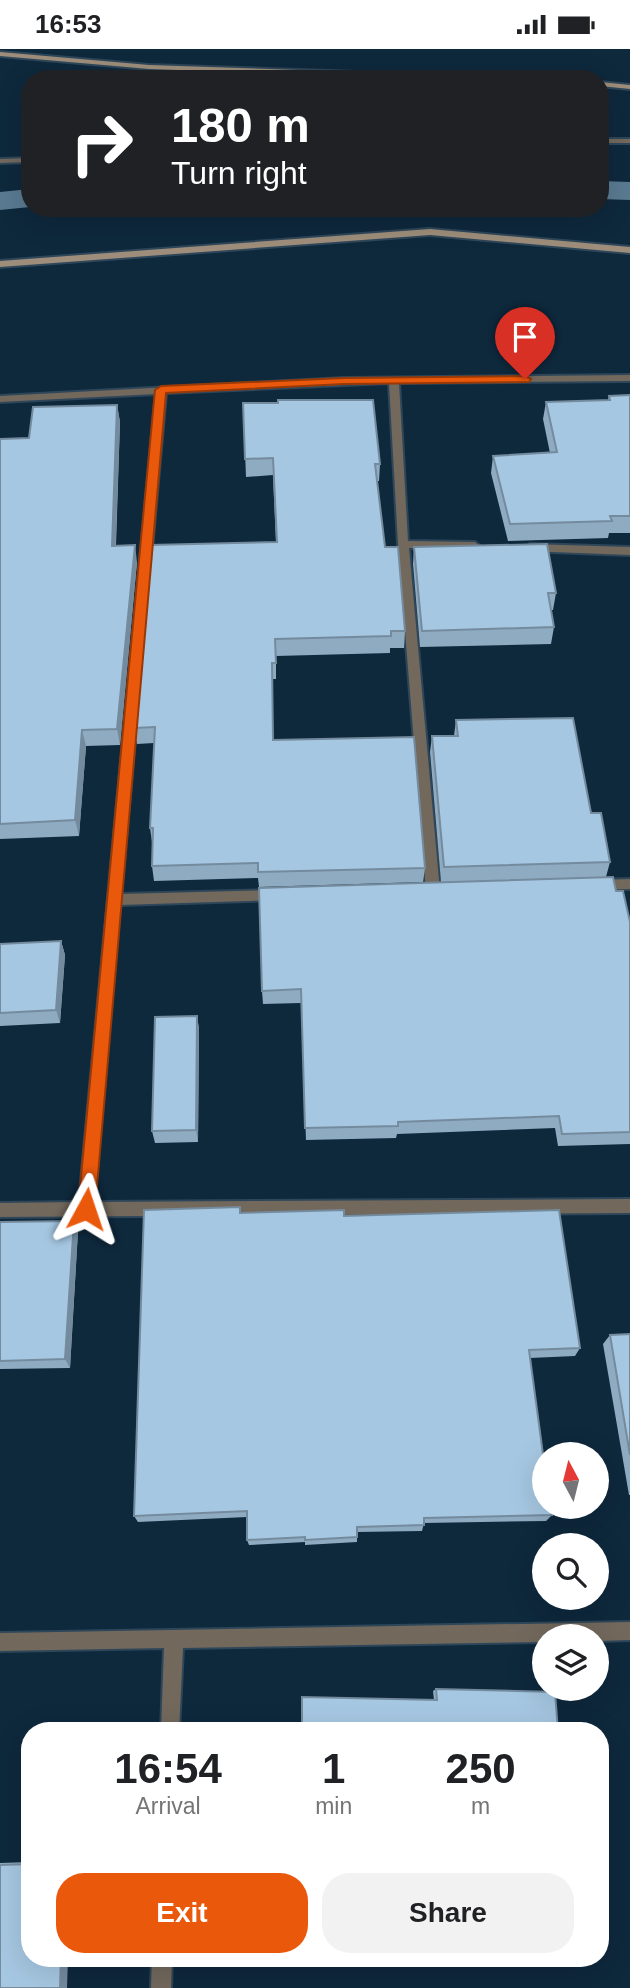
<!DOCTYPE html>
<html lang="en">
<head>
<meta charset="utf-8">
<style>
  body { margin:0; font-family:Arial,sans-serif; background:#f2f2f2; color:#202124; height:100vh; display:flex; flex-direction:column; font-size:26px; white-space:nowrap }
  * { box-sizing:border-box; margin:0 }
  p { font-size:23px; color:#757577 }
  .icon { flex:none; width:38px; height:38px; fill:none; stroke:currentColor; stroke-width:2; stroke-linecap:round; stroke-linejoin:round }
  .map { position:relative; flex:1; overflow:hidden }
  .panel { position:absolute; left:21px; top:1673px; width:588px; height:245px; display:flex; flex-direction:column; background:#fff; border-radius:28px; box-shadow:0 7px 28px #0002 }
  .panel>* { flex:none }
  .top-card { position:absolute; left:21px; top:21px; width:588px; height:147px; border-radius:28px; box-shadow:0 7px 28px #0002; background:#202124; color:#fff; overflow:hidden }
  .needle { width:46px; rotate:353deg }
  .fabs { position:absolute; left:532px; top:1393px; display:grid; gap:14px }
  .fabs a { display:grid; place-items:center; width:77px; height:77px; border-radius:50%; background:#fff; box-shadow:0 7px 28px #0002; font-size:35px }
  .pin { position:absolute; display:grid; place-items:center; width:60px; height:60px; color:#fff; margin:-72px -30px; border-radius:50% 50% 50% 0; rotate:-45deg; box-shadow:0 0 7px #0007 }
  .pin .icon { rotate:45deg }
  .me { position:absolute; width:77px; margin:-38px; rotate:5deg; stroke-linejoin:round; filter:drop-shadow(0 0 5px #0008) }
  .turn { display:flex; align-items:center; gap:24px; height:147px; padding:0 35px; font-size:32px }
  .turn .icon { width:91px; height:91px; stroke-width:2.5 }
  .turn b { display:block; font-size:49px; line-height:60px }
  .eta { display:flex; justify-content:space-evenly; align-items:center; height:119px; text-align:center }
  .eta b { font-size:42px; font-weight:700; line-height:49px }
  .primary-button { display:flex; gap:14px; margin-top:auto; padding:14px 35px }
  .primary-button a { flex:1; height:80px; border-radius:28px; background:#ea580c; color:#fff; font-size:28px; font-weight:700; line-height:80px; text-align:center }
  .primary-button a+a { background:#f2f2f2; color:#202124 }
  .status { display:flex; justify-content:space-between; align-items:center; height:49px; padding:0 35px; background:#fff; direction:ltr }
  .status svg { height:19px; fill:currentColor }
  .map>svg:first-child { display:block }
</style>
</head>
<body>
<div class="status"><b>16:53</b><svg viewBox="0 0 49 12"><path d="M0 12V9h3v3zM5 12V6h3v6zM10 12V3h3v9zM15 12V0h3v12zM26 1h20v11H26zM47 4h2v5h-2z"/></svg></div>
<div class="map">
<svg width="630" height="1939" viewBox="0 0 630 1939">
  <rect width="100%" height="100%" fill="#0e283c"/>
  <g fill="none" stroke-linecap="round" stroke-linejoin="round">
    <g fill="#597a91" fill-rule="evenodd">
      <path d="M600,132L630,133V151L600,150Z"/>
      <path d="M30,140V158L0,161V143Z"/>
    </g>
    <defs>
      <g id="lane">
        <rect x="600" y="90" width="30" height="4"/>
        <path d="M30,109V113L0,114V110Z"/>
      </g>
      <g id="street">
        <path d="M630,326V332L399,334L408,492L475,493L480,497L475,501L409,499L440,842L433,847L426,842L398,495L389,334L166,344L121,845L278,841L285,846L278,851L120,856L94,1153L630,1150V1164L0,1168V1154L79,1153L156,345L0,353V347L344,329Z"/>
        <path d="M530,495L630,498V506L526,502L525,499Z"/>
        <path d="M630,830V840L596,841L589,836L596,831Z"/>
        <path d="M630,1573V1591L597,1592V1587H544V1593L183,1599L179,1682H161L164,1599L0,1602V1584Z"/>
        <path d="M152,1909H172L171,1939H151Z"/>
      </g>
      <g id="secondary">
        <path d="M0,3L149,16L504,28L508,30H429L149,20L0,7Z"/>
        <path d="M600,33L630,36V40L600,37Z"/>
        <path d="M430,180L630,198V204L430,186L0,218V212Z"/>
      </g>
    </defs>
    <use href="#lane" stroke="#2e4659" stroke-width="4"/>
    <use href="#street" stroke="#2e4659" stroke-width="4"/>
    <use href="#secondary" stroke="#2e4659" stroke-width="4"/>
    <use href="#lane" fill="#72685c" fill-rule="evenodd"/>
    <use href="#street" fill="#72685c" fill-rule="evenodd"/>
    <use href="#secondary" fill="#9d8d7a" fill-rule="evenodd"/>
  </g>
  <g fill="#8fabc2">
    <path d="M630,346V484H609L608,489L508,492L491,424L493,407L550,404L543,370L546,353L608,351L609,347Z"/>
    <path d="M243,354L380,415L379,432H377L385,498L405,582L404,599H390V604L276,607V630H273V691L425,819L423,833L259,838L258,829L154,832L152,817V793L150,779L154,694L137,695L134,679L276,493L273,426L246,428Z"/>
    <path d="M117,356L120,373L116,497L137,513L120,696L86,697L79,787L0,790V390L29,389Z"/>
    <path d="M414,498L556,544L553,561H551L554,578L551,595L420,598L413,515Z"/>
    <path d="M456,671L591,764L610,813L606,828L441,833L430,703L432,687H454Z"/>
    <path d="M616,842L630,873V1095L558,1097L555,1079L397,1085L396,1089L306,1091L301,954L263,955L262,942Z"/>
    <path d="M61,892L65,906L60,974L0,977V895Z"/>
    <path d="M197,967L199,980L198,1093L155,1094L152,1082Z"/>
    <path d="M240,1158V1164L344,1167L580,1299L575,1307L530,1309L552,1466L546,1472L424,1474L422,1482L357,1483V1493L305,1496V1493L249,1496L247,1491V1468L138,1473L134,1467Z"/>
    <path d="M0,1173L78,1182L70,1319L0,1320Z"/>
    <path d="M630,1285V1446H629L603,1295L610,1286Z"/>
    <path d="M436,1640L558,1682L434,1651L433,1642Z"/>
    <path d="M30,1813V1909L0,1939V1814Z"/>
  </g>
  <g fill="#748b9e">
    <path d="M117,356L120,373L115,514L112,497Z"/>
    <path d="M135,496L137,513L120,696L117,680Z"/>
    <path d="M82,681L86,697L79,787L75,771Z"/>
    <path d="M61,892L65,906L60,974L56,961Z"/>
    <path d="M197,967L199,980L198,1093L196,1081Z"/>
    <path d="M74,1172L78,1182L70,1319L65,1310Z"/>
    <path d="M61,1909H68L67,1939H60Z"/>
  </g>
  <g fill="#a6c7e2" stroke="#748b9e" stroke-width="2">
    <path d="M630,346V467H610L612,472L510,475L493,407L557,403L546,353L610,351L609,347Z"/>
    <path d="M278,351H373L380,415H375L385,498H398L405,582H391V587L275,590L276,614H272L273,691L414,688L425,819L258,823V814L152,817L153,779H150L155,678L134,679L151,496L277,493L273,409L245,410L243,354H278Z"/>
    <path d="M117,356L112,497L135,496L117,680L82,681L75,771L0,775V390L29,389L33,358Z"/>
    <path d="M547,495L556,544H548L554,578L422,582L414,498Z"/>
    <path d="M573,669L591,764H601L610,813L444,818L432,687H458L456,671Z"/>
    <path d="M613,828L616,842H623L630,873V1083L562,1085L559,1067L398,1073V1077L305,1079L301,940L262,942L259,839Z"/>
    <path d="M61,892L56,961L0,964V895Z"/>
    <path d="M197,967L196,1081L152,1082L155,968Z"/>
    <path d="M240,1158V1164L344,1161V1167L559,1161L580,1299L529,1301L544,1413V1458H550L552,1466L424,1469V1476L357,1478V1488L305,1491V1488L247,1491V1462L134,1467L144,1161Z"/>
    <path d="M74,1172L65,1310L0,1312V1173Z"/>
    <path d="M630,1285V1406L610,1286Z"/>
    <path d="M436,1640L555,1643L558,1682H302V1648L437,1651Z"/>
    <path d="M30,1815V1909H61L60,1939H0V1816Z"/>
  </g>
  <path fill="#ea580c" stroke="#983908" stroke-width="2" d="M525,327L531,330L529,333L344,335L166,344L95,1160L92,1166L86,1168L80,1166L78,1160L155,341L161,337L344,329Z"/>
</svg>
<div class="fabs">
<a><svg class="needle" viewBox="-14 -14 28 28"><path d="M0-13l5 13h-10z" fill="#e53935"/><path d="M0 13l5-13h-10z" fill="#757577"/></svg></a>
<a><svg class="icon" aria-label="search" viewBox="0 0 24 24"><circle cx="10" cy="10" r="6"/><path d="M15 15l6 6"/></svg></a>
<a><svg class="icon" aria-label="layers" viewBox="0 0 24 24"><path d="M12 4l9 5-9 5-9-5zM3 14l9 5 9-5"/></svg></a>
</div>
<div class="pin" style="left:525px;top:330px;background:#d93025"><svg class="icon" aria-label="arrive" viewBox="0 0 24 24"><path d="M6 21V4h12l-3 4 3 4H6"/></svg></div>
<svg class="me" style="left:86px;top:1160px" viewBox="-20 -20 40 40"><path d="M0-17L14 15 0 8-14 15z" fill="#ea580c" stroke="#fff" stroke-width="4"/></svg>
<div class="top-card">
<div class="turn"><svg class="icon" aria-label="right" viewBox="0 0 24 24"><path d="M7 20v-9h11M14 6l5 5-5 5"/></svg><div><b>180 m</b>Turn right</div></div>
</div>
<section class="panel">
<div class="eta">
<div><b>16:54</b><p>Arrival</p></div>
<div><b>1</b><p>min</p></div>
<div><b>250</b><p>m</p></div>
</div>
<div class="primary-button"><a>Exit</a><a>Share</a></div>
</section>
</div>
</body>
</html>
